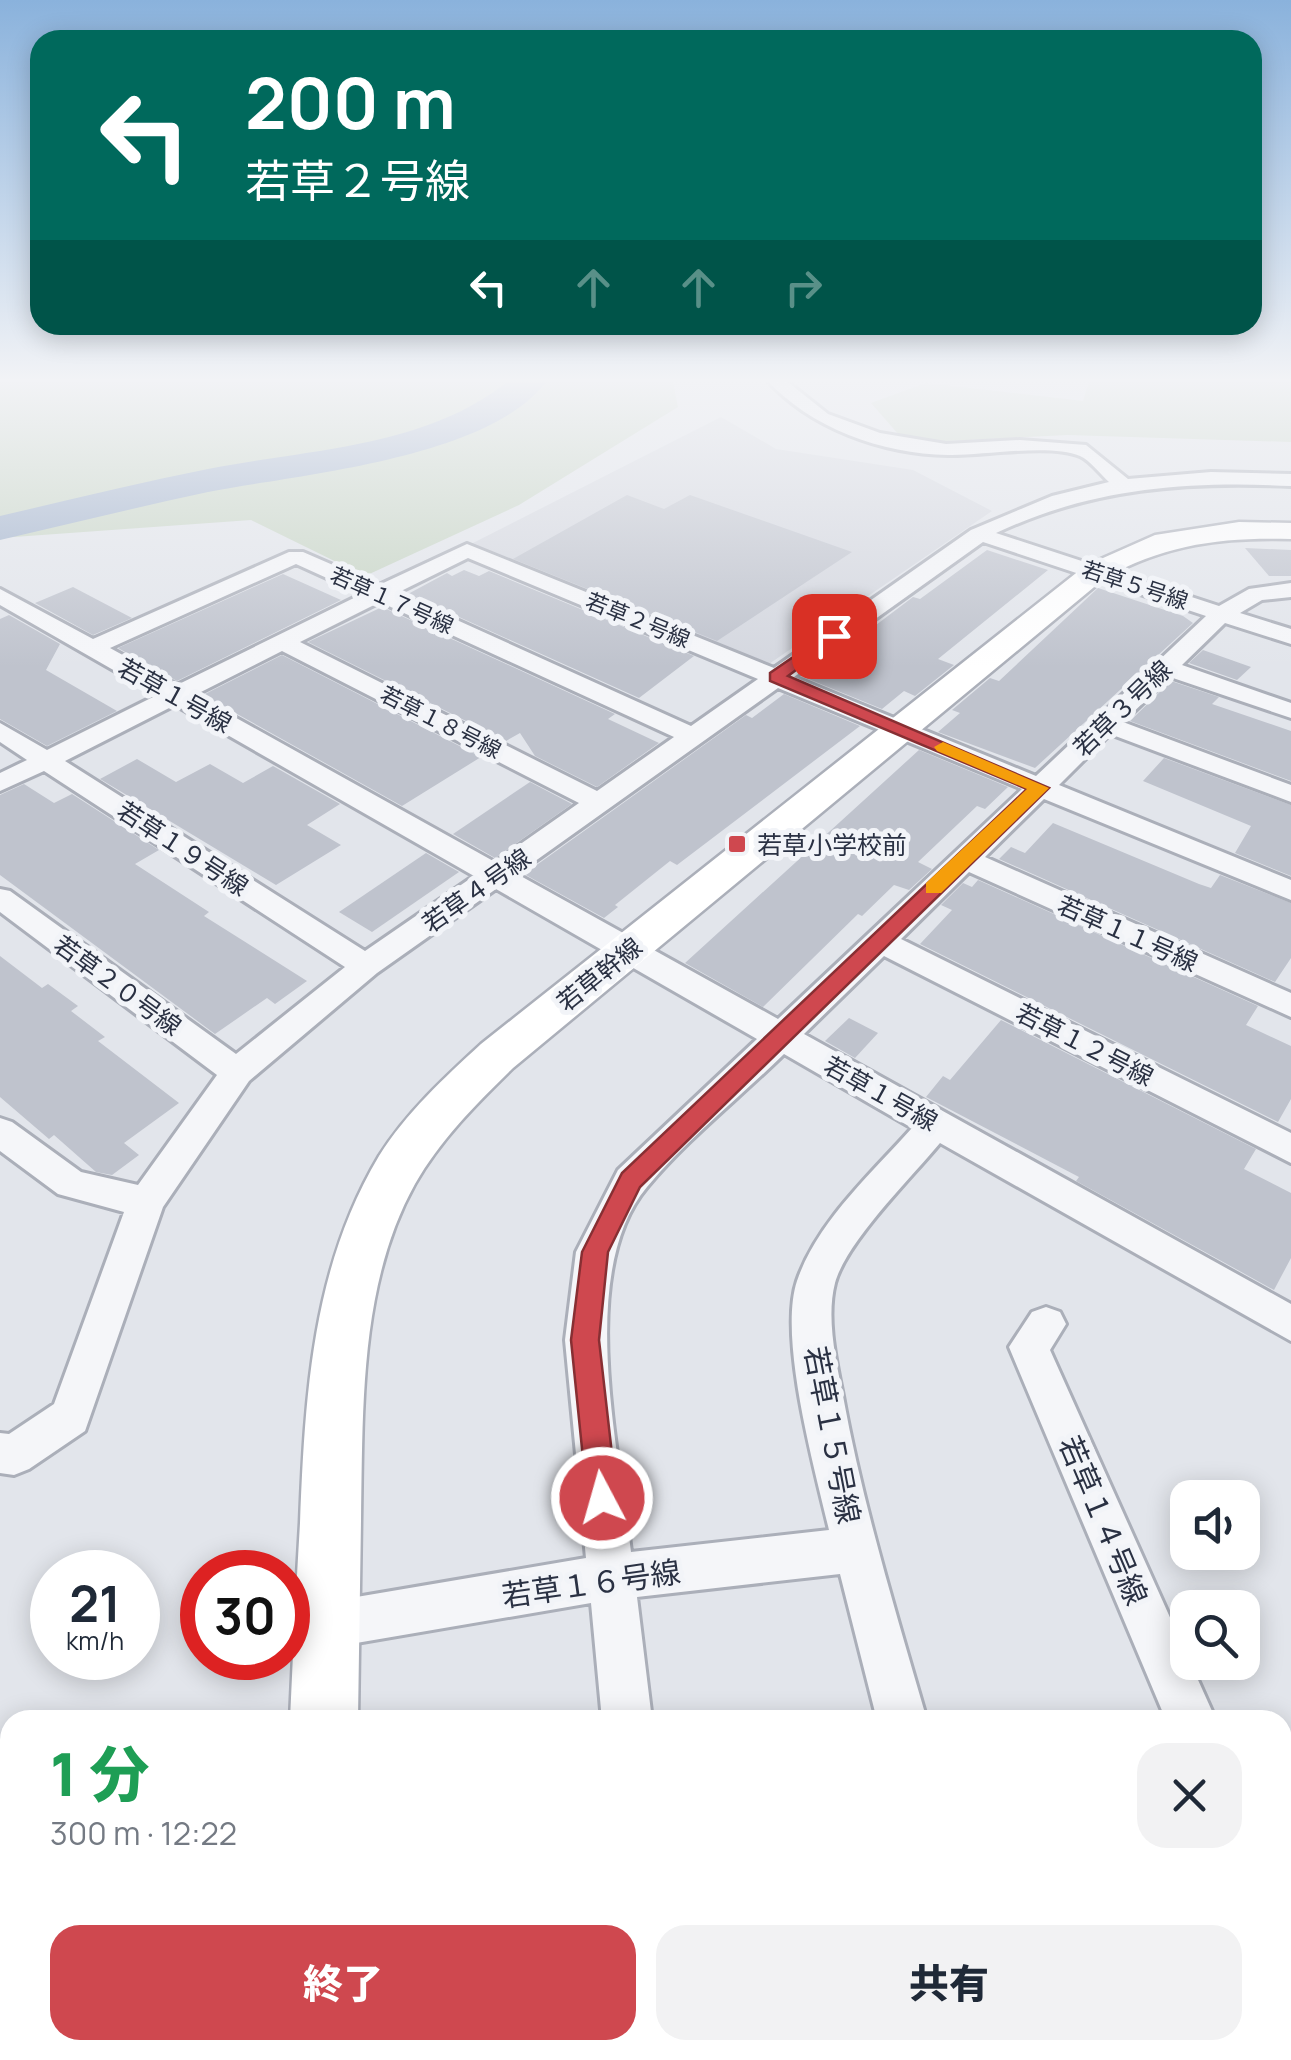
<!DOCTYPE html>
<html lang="ja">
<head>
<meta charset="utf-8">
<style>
  body { margin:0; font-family:Manrope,"Noto Sans JP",sans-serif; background:#f2f2f3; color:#1f2937; height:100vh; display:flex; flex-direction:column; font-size:38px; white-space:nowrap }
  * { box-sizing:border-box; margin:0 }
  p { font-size:32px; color:#747a83 }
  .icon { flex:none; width:55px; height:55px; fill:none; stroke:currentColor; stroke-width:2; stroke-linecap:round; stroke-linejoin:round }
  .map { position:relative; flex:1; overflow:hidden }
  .panel { position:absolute; left:0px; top:1710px; width:1292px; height:350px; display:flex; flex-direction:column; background:#fff; border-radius:30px 30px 0 0; box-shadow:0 5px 25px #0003 }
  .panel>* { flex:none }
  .hud { position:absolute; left:30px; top:30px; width:1232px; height:305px; border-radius:30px; box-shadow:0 5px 25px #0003; background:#00695c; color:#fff; overflow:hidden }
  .tools { position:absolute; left:1170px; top:1480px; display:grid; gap:20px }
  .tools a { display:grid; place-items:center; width:90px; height:90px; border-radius:20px; background:#fff; box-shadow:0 5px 25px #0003; font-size:50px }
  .speed { position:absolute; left:30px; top:1550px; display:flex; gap:20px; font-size:50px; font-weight:700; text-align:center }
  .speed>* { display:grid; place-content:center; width:130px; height:130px; border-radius:50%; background:#fff; box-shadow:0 5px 25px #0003; line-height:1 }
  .speed small { font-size:25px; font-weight:400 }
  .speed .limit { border:15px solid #d22; background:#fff; color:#111 }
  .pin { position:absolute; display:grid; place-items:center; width:85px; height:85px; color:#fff; margin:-42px; border-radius:20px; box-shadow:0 5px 15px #0006 }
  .me { position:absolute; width:110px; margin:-55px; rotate:354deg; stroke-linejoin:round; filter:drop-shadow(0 0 8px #0008) }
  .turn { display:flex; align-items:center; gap:35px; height:210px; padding:0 50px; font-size:45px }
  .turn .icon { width:130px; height:130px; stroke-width:2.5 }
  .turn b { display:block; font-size:70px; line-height:85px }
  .lanes { display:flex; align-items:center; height:95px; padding:0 50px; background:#0003; justify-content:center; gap:50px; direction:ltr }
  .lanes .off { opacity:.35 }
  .round { display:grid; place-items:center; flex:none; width:105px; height:105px; border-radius:30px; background:#f2f2f3 }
  .headline { display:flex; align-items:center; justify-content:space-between; height:170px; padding:0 50px }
  h1 { font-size:60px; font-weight:800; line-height:75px; color:#1e9e55 }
  .cta { display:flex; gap:20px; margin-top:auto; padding:20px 50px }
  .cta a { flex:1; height:115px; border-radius:30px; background:#cf484f; color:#fff; font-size:40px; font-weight:800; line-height:115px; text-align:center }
  .cta a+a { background:#f2f2f3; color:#1f2937 }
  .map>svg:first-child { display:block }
</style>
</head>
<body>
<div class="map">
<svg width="1291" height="2060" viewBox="0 0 1291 2060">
  <rect width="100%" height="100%" fill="#e2e5eb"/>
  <path fill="#d4d7df" d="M721,417L776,449L913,470L992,511L766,666L471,544Z"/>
  <g fill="#c6d4c3">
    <path d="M0,379H666L673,382L678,407L519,505L365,576L251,520L0,538Z"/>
    <path d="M1090,379H1291V442L1068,435L906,443L871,403L926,383L1083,401Z"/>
  </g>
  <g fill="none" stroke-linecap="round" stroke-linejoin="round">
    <path fill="#9dafca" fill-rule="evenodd" d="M511,379H548C492,459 298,474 208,492C138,507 69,524 0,540V516C69,500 138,483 208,469C309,449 428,448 511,379Z"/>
  </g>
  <g fill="#bfc3cd">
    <path d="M627,495L664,509L690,495L852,552L717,641L513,559Z"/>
    <path d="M1245,548L1291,550V576H1269Z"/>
    <path d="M987,550L1048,570L938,659L954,665L915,696L904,691L882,709L806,678L913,597L920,599Z"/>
    <path d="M464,570L479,576L489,571L694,656L639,698L408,594L447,573L452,576Z"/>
    <path d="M283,574L341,600L177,681L118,648Z"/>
    <path d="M73,587L132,618L93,635L35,603Z"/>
    <path d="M1098,588L1183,616L1193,623L1035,768L938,732L960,713L952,710L990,678L999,681Z"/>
    <path d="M382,607L615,714L608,719L659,743L597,787L535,756L520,733L506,741L308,642Z"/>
    <path d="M9,615L60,644L46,670L117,711L47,746L0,719V619Z"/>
    <path d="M1203,650L1251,667L1237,680L1189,663Z"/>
    <path d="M282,655L481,757L402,806L203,695Z"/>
    <path d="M1171,681L1219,697L1212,704L1291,731V781L1130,721Z"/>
    <path d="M784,694L860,726L677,865L670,861L615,905L618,907L604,918L524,874L746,715L752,718Z"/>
    <path d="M919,750L1008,787L985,809L977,806L918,862L932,869L909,890L894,885L862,916L858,914L763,1007L685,963Z"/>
    <path d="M1164,758L1291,805V876L1235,853L1251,826L1143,781Z"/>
    <path d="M137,759L176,782L210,764L243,783L273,766L340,804L307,825L341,845L276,885L100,779Z"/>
    <path d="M530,782L572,804L495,858L453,834Z"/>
    <path d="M24,784L54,803L72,794L159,850L135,864L209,912L204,916L307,981L275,1004L267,998L215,1034L0,875V795Z"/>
    <path d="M1053,823L1199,884L1211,888L1220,875L1291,903V958L1275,982L999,859L1011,847L1025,853Z"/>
    <path d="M426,853L459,872L372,932L339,912Z"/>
    <path d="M978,880L1258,1006L1246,1025L1291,1046V1099L1278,1122L920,944L952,910L941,905L963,883L972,887Z"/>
    <path d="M0,956L42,988L48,984L78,1006L71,1011L105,1037L98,1041L179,1103L124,1143L139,1155L112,1175L96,1172L54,1135L49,1139L0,1097Z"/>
    <path d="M849,1018L878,1033L855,1058L825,1041Z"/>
    <path d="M1001,1020L1256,1149L1244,1169L1291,1193V1258L1274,1290L1076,1181L1079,1177L926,1097L943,1076L950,1080Z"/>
  </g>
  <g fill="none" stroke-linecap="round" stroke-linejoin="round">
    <defs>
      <g id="street">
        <path d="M766,379H784L828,414L880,433L946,444L1020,440L1086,445L1128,479L1211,472L1291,474V486C1187,481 1092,488 996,533L1219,606L1249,589L1291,583V597L1262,600L1240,613L1291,629V644L1225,623L1182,665L1291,703V718L1170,677L1123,722L1291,785V802L1110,734L1059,785L1291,880V900L1044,799L985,857L1291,993V1017L969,872L901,939L1291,1133V1163L884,956L804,1034L1291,1304V1341L940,1143C912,1177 846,1242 835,1283C826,1318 836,1361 843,1396C863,1506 896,1613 927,1720H877L840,1574L637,1597L652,1720H602L591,1603L327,1648L310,1642L304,1625L310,1608L327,1602L586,1558L565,1340L576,1252L618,1170L757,1039L496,889L377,973L249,1081L163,1207L85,1431L29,1469L14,1475L0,1473V1433L9,1434L54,1404L124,1212L58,1194L0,1151V1118L12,1122L81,1172L138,1185L217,1075L0,912V889L10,891L236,1054L345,967L44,771L0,791V773L27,760L0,742V723L47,750L157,695L0,605V589L93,639L289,552H303L379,585L467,544L774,668L971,530L1052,496L1109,482C1101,475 1090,460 1080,456C1050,443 981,456 948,455C882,454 810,428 766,379ZM983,542L1206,616L1036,776L794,677ZM468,558L758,679L691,726L397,593ZM296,564L362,594L177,685L110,648ZM380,602L674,737L597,791L300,642ZM282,651L579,803L495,862L195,695ZM778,688L1022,789L778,1019L517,874ZM175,705L474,876L365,951L65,761ZM784,1054L912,1128C872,1173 817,1222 797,1281C778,1338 815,1470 829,1530L631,1552C619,1451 576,1271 647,1187C687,1139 739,1098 784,1054Z"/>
        <path d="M1046,1307L1060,1312L1066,1324L1050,1350L1216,1720H1166L1009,1347L1032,1312Z"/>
        <path d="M1291,1899V1971L1282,1974V1902Z"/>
        <path d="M635,2050H693L694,2060H636Z"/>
        <path d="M960,2050H1019L1023,2060H964Z"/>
        <path d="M1213,2050H1271L1267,2060H1209Z"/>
      </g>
      <g id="secondary">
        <path d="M1239,522L1291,523V539C1223,537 1165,544 1105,578L513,1068C477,1103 440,1140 415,1184C359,1284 363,1410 361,1521C360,1587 359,1654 358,1720H290C293,1654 296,1589 300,1523C305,1396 312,1268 379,1156C406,1113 444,1078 481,1044L1085,566L1155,535Z"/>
        <rect x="272" y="2050" width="80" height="10"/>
      </g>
    </defs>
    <use href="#street" stroke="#abafb9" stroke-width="6"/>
    <use href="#secondary" stroke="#abafb9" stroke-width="5"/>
    <use href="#street" fill="#f5f6f9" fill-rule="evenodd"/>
    <use href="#secondary" fill="#fff" fill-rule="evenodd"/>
  </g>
  <linearGradient id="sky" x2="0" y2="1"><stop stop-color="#8ab2dc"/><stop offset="0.57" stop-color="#f2f3f6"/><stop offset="1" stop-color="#f2f3f6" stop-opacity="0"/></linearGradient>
  <rect width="1291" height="667" fill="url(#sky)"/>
  <path fill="#cf484f" stroke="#872f33" stroke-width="2.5" d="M828,633L842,636L788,676L1049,788L640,1187L608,1252L599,1340L617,1498L613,1509L602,1513L591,1509L587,1498L571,1340L582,1252L622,1173L1027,789L770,681V673Z"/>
  <path fill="#f59e0b" d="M943,742L1049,788L941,893H926V883L1027,789L937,751L934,747Z"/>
  <rect fill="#cf484f" stroke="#f2f4f8" stroke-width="4" x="727" y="834" width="20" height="20" rx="5"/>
  <g text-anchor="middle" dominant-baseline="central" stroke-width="10" stroke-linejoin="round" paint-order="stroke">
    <g font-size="22" fill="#2a3143" stroke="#f2f4f8">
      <text transform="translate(1135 585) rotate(18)">若草５号線</text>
      <text transform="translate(392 600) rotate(24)">若草１７号線</text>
      <text transform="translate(638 620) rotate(22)">若草２号線</text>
      <text transform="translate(441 722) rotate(27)">若草１８号線</text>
    </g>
    <g font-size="25" fill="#2a3143" stroke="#f2f4f8">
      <text transform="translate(175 695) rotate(29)">若草１号線</text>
      <text transform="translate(1122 708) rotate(-44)">若草３号線</text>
      <text transform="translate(183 848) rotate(33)">若草１９号線</text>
      <text transform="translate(476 890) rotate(-35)">若草４号線</text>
      <text transform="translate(1128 933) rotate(24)">若草１１号線</text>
      <text transform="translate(599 974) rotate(-39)">若草幹線</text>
      <text transform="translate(118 985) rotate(36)">若草２０号線</text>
      <text transform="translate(1085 1044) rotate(27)">若草１２号線</text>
      <text transform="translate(881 1093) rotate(29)">若草１号線</text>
    </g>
    <g font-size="25" fill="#2a3143" stroke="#f2f4f8" text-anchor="start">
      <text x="757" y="844">若草小学校前</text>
    </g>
    <g font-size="30" fill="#2a3143" stroke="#f2f4f8">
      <text transform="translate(833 1435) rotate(79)">若草１５号線</text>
      <text transform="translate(1104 1520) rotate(67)">若草１４号線</text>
      <text transform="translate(591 1583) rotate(-8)">若草１６号線</text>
    </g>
  </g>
</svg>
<div class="tools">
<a><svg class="icon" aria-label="sound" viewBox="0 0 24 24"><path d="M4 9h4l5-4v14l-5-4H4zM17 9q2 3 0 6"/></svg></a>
<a><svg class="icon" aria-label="search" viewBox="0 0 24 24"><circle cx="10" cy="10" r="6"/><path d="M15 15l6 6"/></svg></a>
</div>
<div class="speed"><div>21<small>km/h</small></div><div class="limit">30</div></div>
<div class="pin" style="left:834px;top:636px;background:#d93025"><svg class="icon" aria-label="arrive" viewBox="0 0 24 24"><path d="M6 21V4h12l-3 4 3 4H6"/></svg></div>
<svg class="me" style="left:602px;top:1498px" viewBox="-20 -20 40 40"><circle r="17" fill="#cf484f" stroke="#fff" stroke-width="3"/><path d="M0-11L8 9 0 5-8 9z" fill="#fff"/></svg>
<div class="hud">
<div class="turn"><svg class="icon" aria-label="left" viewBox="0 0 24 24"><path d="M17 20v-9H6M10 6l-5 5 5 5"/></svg><div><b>200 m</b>若草２号線</div></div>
<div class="lanes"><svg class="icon" aria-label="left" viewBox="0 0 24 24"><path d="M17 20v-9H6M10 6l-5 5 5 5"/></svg><svg class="icon off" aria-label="ahead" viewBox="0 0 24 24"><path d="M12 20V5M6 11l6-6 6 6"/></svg><svg class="icon off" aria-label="ahead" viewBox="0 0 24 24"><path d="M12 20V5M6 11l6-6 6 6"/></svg><svg class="icon off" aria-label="right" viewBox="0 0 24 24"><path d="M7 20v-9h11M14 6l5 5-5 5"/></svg></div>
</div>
<section class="panel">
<div class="headline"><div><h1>1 分</h1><p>300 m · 12:22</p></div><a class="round"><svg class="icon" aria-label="close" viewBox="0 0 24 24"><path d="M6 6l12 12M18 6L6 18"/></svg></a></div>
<div class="cta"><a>終了</a><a>共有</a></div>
</section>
</div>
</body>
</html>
